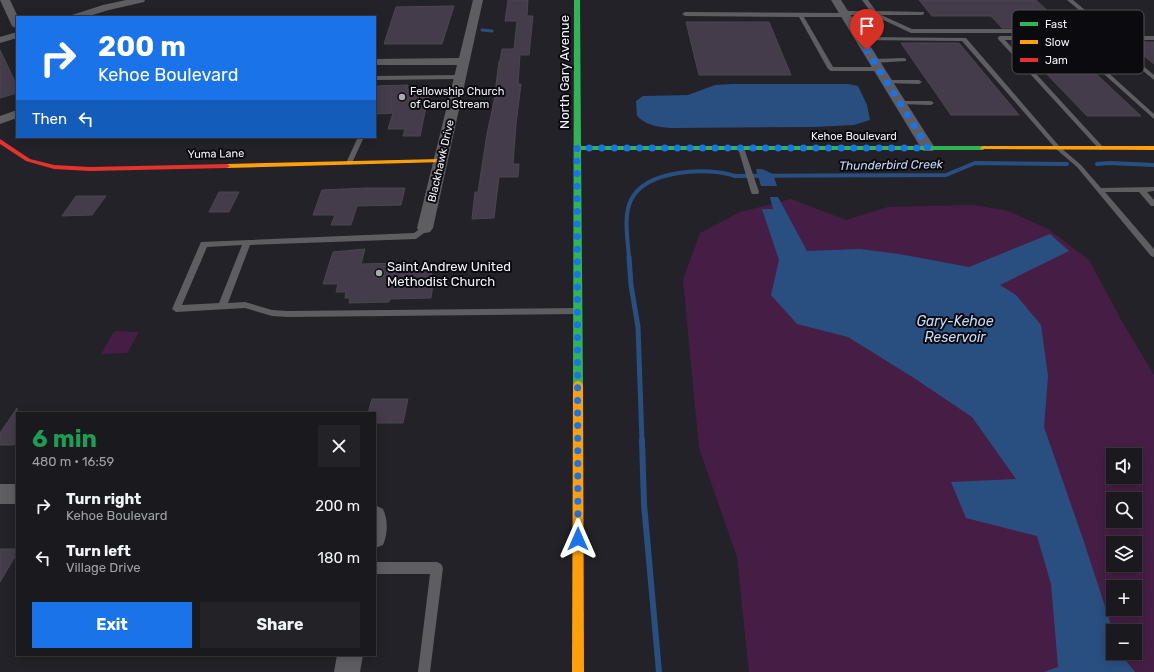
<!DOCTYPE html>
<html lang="en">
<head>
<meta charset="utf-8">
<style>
  body { margin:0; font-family:Rubik,sans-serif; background:#232327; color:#f1f3f6; height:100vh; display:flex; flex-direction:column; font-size:15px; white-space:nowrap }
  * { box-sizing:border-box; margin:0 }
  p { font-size:13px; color:#9fa1a4 }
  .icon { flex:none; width:22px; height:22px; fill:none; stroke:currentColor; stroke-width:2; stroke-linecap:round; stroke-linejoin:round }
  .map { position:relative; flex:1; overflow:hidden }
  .panel { position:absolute; left:16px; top:412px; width:360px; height:244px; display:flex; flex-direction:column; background:#1a1a1e; border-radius:0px; box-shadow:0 2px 10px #0003,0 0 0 1px #38383c }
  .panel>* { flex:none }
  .banner { position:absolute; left:16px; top:16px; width:360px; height:122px; border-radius:0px; box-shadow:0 2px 10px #0003,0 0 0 1px #38383c; background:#1a73e8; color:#fff; overflow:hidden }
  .tools { position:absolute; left:1106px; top:448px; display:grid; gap:8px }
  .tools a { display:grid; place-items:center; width:36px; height:36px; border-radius:0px; background:#1a1a1e; box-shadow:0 2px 10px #0003,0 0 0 1px #38383c; font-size:20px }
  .pin { position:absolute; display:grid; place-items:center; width:34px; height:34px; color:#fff; margin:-41px -17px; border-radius:50% 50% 50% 0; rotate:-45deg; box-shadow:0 0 4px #0007 }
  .pin .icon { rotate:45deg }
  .me { position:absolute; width:44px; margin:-22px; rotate:0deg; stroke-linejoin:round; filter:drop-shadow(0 0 3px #0008) }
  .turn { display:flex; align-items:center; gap:14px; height:84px; padding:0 16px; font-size:18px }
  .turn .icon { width:52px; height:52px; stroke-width:2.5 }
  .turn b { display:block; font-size:28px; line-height:34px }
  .then { display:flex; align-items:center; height:38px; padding:0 16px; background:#0003; gap:8px; font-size:15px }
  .round { display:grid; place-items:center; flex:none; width:42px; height:42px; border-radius:0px; background:#232327 }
  .summary { display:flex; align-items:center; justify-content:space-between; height:68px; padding:0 16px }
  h1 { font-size:24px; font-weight:700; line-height:30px; color:#1e9e55 }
  .action { display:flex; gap:8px; margin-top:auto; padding:8px 16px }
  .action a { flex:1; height:46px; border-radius:0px; background:#1a73e8; color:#fff; font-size:16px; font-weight:700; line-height:46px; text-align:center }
  .action a+a { background:#232327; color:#f1f3f6 }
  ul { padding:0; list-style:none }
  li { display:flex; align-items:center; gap:12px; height:52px; padding:0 16px }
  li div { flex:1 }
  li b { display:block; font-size:15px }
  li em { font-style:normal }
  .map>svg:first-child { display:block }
</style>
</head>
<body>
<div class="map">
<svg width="1154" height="672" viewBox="0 0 1154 672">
  <rect width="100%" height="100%" fill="#232228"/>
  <g fill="#461e45" fill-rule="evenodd">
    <path d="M791,199L846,220L888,207L973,205L1008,211L1048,229L1089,260L1120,318L1154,375V672H749L737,557L699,448L683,280L700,233L740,212ZM1113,455H1135V477H1113ZM1113,499H1135V521H1113ZM1113,543H1135V565H1113ZM1113,587H1135V609H1113ZM1113,631H1135V653H1113Z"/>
    <path d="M117,331L139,332L127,353L101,354L114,332Z"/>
  </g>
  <g fill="#294f81">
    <path d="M733,84H848L858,86L867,105L870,120L854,125L814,127L670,128C657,127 646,125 637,116L636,101L643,96L688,95L715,85Z"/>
    <path d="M756,169H762L773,174L777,186H761Z"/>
    <path d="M770,197H778L807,251L860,249L899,254L969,267L1050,234L1069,251L1000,285L1016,295L1041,325L1048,376L1044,427L1084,542L1113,631V653H1120L1135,672H1044L1058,667L1051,584L1037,536L966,518L951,482L1016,479L972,417L914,378L848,337L797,324L771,295L779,260L762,209H773Z"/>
  </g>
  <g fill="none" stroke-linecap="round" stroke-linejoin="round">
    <path stroke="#294f81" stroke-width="3" d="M482,30L492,31"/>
    <g stroke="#294f81" stroke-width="4">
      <path d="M1097,164L1110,163L1154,165"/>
      <path d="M629,258C628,240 623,216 631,200C646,169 708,167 735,176L946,175L975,163L1067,164"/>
    </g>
    <path stroke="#294f81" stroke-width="5" d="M629,257L631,285L638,327L642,441"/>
    <path stroke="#294f81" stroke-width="6" d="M642,440L644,504L659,672"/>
  </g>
  <g fill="#443c4a" stroke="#49474c">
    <path d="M508,0H528L527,16H533L529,55H520L518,84H521L516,124L513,164H519L518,177H499L494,218L472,219L475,192H478L487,134L494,101L499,61H500L502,49H514L517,21H505Z"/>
    <path d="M919,0H1036L1053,16H1035L1047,28H1002L991,16H932Z"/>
    <path d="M454,6L442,44H384L396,7Z"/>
    <path d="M686,22H769L791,75H699Z"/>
    <path d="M1016,42H1062L1141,116H1087Z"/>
    <path d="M1127,42H1154V64Z"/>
    <path d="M901,43H959L1019,115H951Z"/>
    <path d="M0,50L17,86V93L0,98Z"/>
    <path d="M408,85L407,89H430L420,136H403L405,129H388L393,113L375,114V86Z"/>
    <path d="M367,188H405L401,205L357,206L351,225H331L335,215H313L322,190Z"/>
    <path d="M219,192H239L229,212H209Z"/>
    <path d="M76,196H106L92,215L62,216Z"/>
    <path d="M365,249L361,264L397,263L396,266H433L431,277H434L431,298L390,299L389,302L349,303L350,298H345L346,292H336L338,284H323L333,252Z"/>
    <path d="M372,399H408L403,423H375V413H368Z"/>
    <path d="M17,408V440L14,445H0V433Z"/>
    <path d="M0,549H17V553L0,582Z"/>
  </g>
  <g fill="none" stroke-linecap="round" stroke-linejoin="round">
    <g fill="#5e5e62" fill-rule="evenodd">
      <path d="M862,0H868L876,11L924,12V14L922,15H881L912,29H1102L1067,0H1073L1110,31L1107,33H911L873,15H847L845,17H804L833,67H878L881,69L878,71H831L828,69L799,17L685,16L682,14L685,12L842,13L844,11H870Z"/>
      <path d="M1000,36H1154V40H1112L1154,75V80L1106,40H1072L1154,114V119L1066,40H1005L1104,148L1101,150L1099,149L998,39V37Z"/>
      <path d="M860,37L966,38L1060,147L1081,165L1101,188L1154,187V191L1147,192L1154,200V206H1151L1139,192H1105L1154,249V257L1151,256L1077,167L1056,149L962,41L858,40L857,39Z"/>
      <path d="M904,58L906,59V61L874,63L871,61L874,59Z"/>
      <path d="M375,76L460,75L463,77L460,79L375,80Z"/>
      <path d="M887,80H919L922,82L919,84L885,83V81Z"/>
      <path d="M900,101H931L934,103L931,105L898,104V102Z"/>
      <path d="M358,137H364L352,163L351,164H347L346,163Z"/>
      <path d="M741,146L744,148L759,192L758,194H752L751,192L738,148Z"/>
      <path d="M425,225L428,226L429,228L428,230L416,239L250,245L228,303L245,302L272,310L288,311L578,308L582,311L578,314L288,317L272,316L245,308L176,312L172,309L201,242L414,233ZM242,245L219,303L182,305L207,247Z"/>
      <path d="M375,562H437L441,564L443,568L430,672H418L430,574H375Z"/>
    </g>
    <g fill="#5e5e62" fill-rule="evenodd">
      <path d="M0,0H10L18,17L17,29L12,26Z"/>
      <path d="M126,0H145L144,2L109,10L86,17H71L72,15L103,5Z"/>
      <path d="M473,0H483L433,228L430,232L425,233L420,232L417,228L457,65H375V59L459,58Z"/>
      <path d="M831,0H841L935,148L933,151H923L921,148Z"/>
      <path d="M17,32V38L0,43V37Z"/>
      <path d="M17,110V118L0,124V116Z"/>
      <rect x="0" y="484" width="17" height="20"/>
      <path d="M375,505L383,509C388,520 388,533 383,545L375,548Z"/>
      <path d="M337,655H363L360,672H334Z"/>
    </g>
    <path fill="#30b455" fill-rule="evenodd" d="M574,0H580L581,146H983L986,148L983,150H581L583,385L581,388L578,389L575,388L573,385Z"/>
    <g fill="#ff9f0a" fill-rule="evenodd">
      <path d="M983,146H1154V150L981,149L980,148Z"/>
      <path d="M441,159L444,161L443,162L227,168L224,166L227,164Z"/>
      <path d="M578,381L581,382L583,385L584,672H572L573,385L575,382Z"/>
    </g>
    <path fill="#e5322d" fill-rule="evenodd" d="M0,139L30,159L54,165L90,167L227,164L230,166L227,168L90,171L54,169L26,161L0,144Z"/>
  </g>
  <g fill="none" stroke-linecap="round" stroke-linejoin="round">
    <path stroke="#1a73e8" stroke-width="7" stroke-dasharray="0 12.6" d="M578,539L577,148H928L867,50"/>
  </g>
  <g fill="#aaa9b0" stroke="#0b0a0f" stroke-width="1.5">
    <circle cx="402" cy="97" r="4"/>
    <circle cx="379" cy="273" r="4"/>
  </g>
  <g text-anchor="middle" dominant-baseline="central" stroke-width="4" stroke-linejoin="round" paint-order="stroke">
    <g font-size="11" fill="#f2f1f9" stroke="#0b0a0f" text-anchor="start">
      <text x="410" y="91">Fellowship Church<tspan x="410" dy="13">of Carol Stream</tspan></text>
    </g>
    <g font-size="11" fill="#f2f1f9" stroke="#0b0a0f">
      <text x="854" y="136">Kehoe Boulevard</text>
      <text transform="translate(216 154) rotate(-1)">Yuma Lane</text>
      <text transform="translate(441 161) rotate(-77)">Blackhawk Drive</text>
    </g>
    <g font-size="12" font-style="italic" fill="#c4dcfd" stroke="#0b0a0f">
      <text transform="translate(891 165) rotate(-1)">Thunderbird Creek</text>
    </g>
    <g font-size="13" fill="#f2f1f9" stroke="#0b0a0f">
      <text transform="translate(564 72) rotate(-90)">North Gary Avenue</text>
    </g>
    <g font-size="13" fill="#f2f1f9" stroke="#0b0a0f" text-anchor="start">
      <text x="387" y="266">Saint Andrew United<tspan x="387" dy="15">Methodist Church</tspan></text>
    </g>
    <g font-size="14" font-style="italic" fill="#c4dcfd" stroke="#0b0a0f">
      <text x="955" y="321">Gary-Kehoe<tspan x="955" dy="16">Reservoir</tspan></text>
    </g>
  </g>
  <rect x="1012" y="10" width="132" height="64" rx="6" fill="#0b0a0f" stroke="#504f55" stroke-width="1"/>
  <rect x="1020" y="22" width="18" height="4" fill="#30b455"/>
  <rect x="1020" y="40" width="18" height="4" fill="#ff9f0a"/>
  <rect x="1020" y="58" width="18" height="4" fill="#e5322d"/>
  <g font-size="11" fill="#f2f1f9">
    <text x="1045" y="28">Fast</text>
    <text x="1045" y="46">Slow</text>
    <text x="1045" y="64">Jam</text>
  </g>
</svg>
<div class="tools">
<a><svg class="icon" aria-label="sound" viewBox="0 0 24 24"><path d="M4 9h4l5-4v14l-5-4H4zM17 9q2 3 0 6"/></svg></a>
<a><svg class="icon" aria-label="search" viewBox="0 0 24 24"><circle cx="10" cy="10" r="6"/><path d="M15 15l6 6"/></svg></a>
<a><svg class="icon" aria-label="layers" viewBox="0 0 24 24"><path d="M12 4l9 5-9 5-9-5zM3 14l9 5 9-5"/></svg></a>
<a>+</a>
<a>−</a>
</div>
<div class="pin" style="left:867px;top:50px;background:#d93025"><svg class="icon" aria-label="arrive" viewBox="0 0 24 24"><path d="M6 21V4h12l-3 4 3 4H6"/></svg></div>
<svg class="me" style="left:578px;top:539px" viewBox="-20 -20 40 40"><path d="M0-17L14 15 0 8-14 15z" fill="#1a73e8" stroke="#fff" stroke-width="4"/></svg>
<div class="banner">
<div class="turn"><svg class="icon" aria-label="right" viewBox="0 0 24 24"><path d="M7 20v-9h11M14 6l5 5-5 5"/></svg><div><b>200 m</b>Kehoe Boulevard</div></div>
<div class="then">Then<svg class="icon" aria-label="left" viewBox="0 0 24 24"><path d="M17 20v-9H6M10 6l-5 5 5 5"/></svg></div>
</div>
<section class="panel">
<div class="summary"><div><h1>6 min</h1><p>480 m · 16:59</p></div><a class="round"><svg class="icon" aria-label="close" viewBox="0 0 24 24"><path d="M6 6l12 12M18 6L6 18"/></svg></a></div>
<ul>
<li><svg class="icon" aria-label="right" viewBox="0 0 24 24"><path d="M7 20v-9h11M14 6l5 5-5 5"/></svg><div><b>Turn right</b><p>Kehoe Boulevard</p></div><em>200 m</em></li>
<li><svg class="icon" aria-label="left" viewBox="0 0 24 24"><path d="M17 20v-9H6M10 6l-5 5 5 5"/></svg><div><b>Turn left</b><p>Village Drive</p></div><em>180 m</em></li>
</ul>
<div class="action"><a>Exit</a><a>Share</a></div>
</section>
</div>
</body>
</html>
